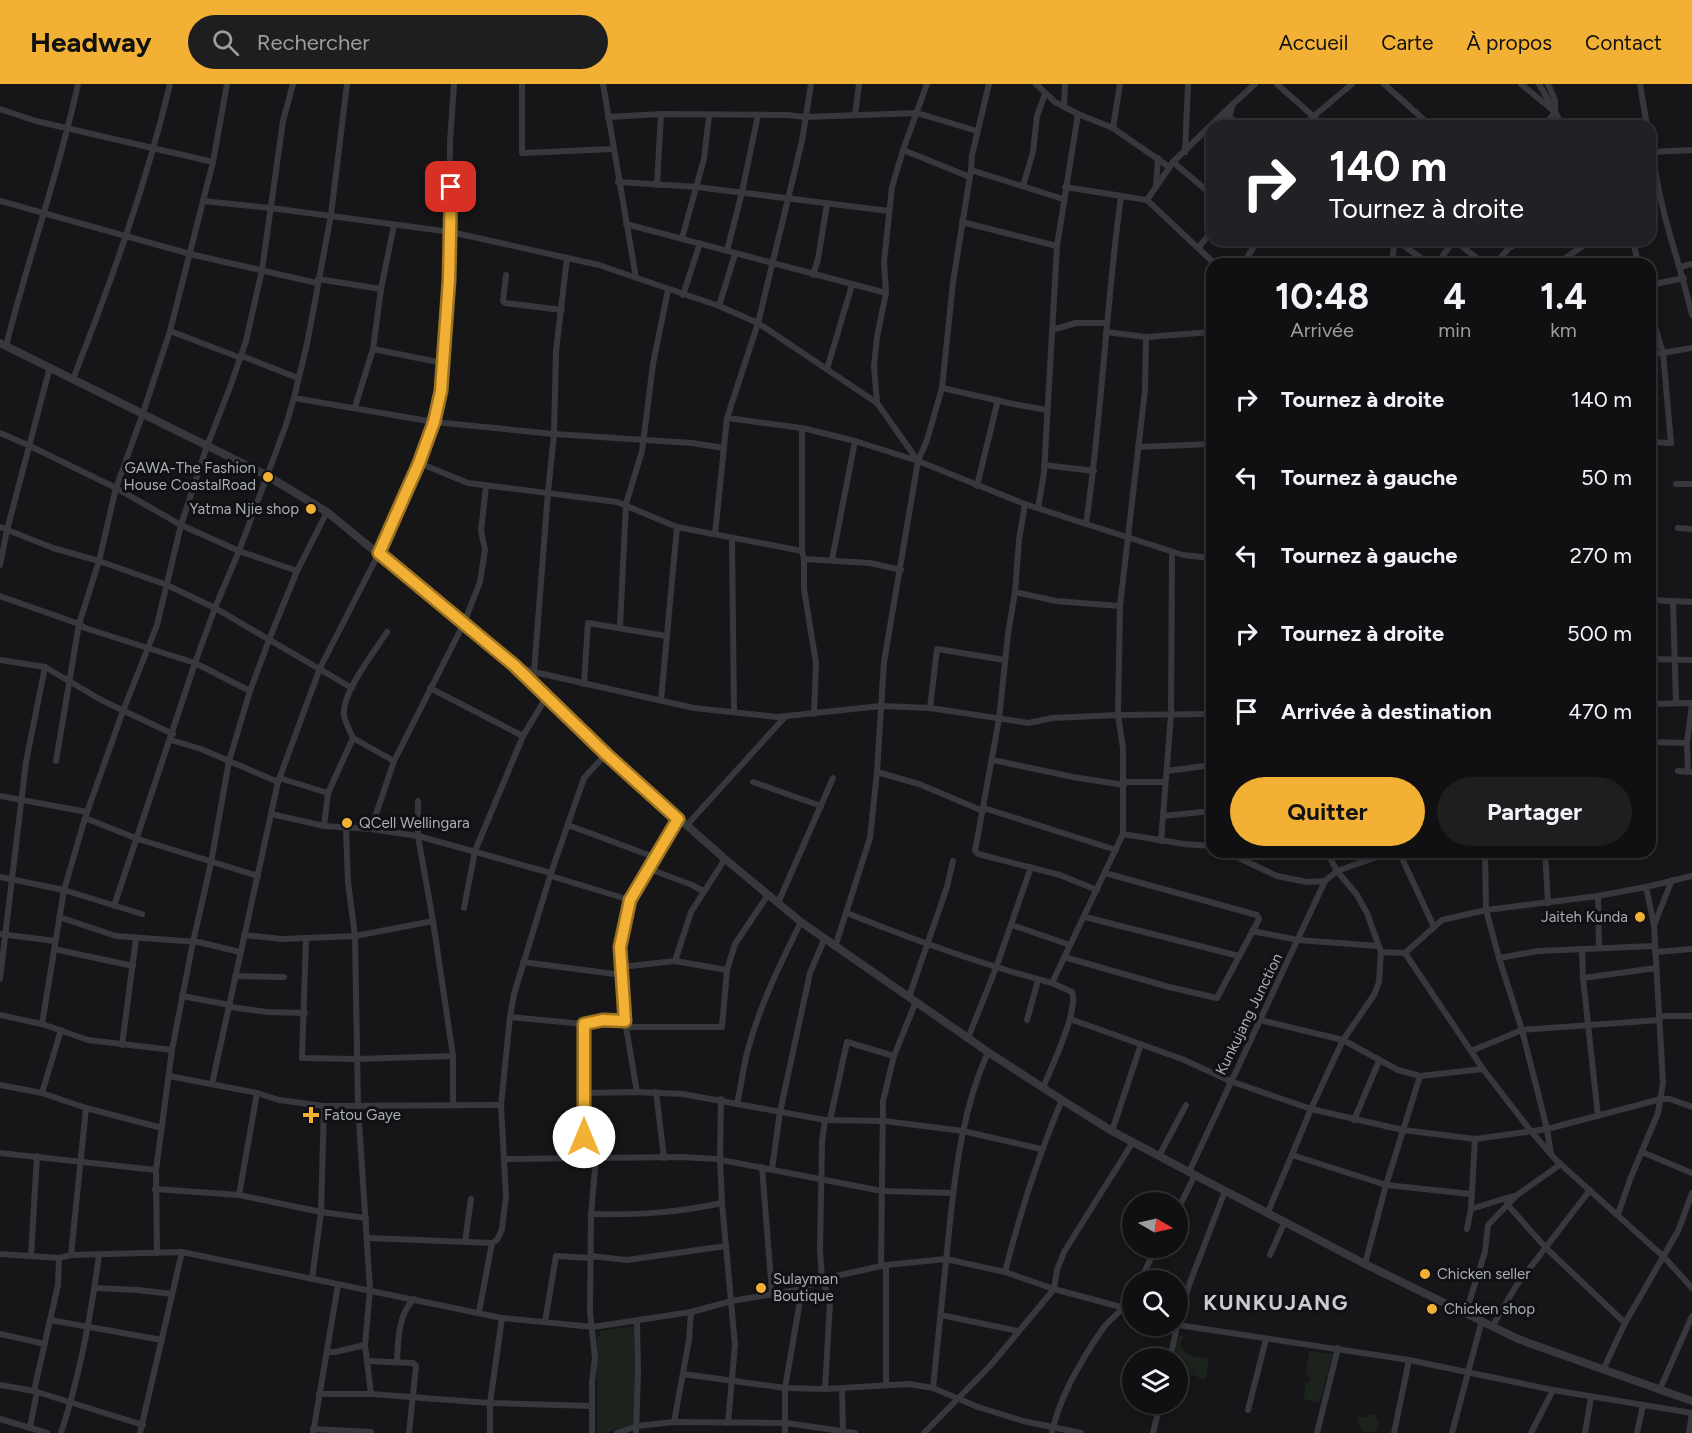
<!DOCTYPE html>
<html lang="fr">
<head>
<meta charset="utf-8">
<style>
  body { margin:0; font-family:Figtree,sans-serif; background:#1e1e20; color:#f1f3f6; height:100vh; display:flex; flex-direction:column; font-size:22px; white-space:nowrap }
  * { box-sizing:border-box; margin:0 }
  p { font-size:20px; color:#9c9d9f }
  .icon { flex:none; width:33px; height:33px; fill:none; stroke:currentColor; stroke-width:2; stroke-linecap:round; stroke-linejoin:round }
  .map { position:relative; flex:1; overflow:hidden }
  .panel { position:absolute; left:1206px; top:174px; width:450px; height:600px; display:flex; flex-direction:column; background:#101012; border-radius:18px; box-shadow:0 3px 9px #0003,0 0 0 2px #303032 }
  .panel>* { flex:none }
  .banner { position:absolute; left:1206px; top:36px; width:450px; height:126px; border-radius:18px; box-shadow:0 3px 9px #0003,0 0 0 2px #303032; background:#202124; color:#fff; overflow:hidden }
  .needle { width:39px; rotate:99deg }
  .tools { position:absolute; left:1122px; top:1108px; display:grid; gap:12px }
  .tools a { display:grid; place-items:center; width:66px; height:66px; border-radius:50%; background:#101012; box-shadow:0 3px 9px #0003,0 0 0 2px #303032; font-size:30px }
  .pin { position:absolute; display:grid; place-items:center; width:51px; height:51px; color:#fff; margin:-26px; border-radius:12px; box-shadow:0 3px 9px #0006 }
  .me { position:absolute; width:66px; margin:-33px; rotate:0deg; stroke-linejoin:round; filter:drop-shadow(0 0 4px #0008) }
  .turn { display:flex; align-items:center; gap:21px; height:126px; padding:0 24px; font-size:27px }
  .turn .icon { width:78px; height:78px; stroke-width:2.5 }
  .turn b { display:block; font-size:42px; line-height:51px }
  .eta { display:flex; justify-content:space-evenly; align-items:center; height:102px; text-align:center }
  .eta b { font-size:36px; font-weight:700; line-height:42px }
  .primary-button { display:flex; gap:12px; margin-top:auto; padding:12px 24px }
  .primary-button a { flex:1; height:69px; border-radius:36px; background:#f2b134; color:#111; font-size:24px; font-weight:700; line-height:69px; text-align:center }
  .primary-button a+a { background:#1e1e20; color:#f1f3f6 }
  ul { padding:0; list-style:none }
  li { display:flex; align-items:center; gap:18px; height:78px; padding:0 24px }
  li div { flex:1 }
  li b { display:block; font-size:22px }
  li em { font-style:normal }
  header { display:flex; align-items:center; gap:36px; box-sizing:border-box; height:84px; padding:0 30px; background:#f2b134; color:#111 }
  header strong { font-size:28px }
  nav { display:flex; gap:33px; margin-inline-start:auto; font-size:21px }
  .search { width:420px; height:54px; background:#1e1e20; display:flex; align-items:center; gap:15px; box-sizing:border-box; padding:0 21px; border-radius:33px; color:#9c9d9f; font-size:22px }
  .map>svg:first-child { display:block }
</style>
</head>
<body>
<header>
<strong>Headway</strong>
<div class="search"><svg class="icon" aria-label="search" viewBox="0 0 24 24"><circle cx="10" cy="10" r="6"/><path d="M15 15l6 6"/></svg>Rechercher</div>
<nav><a>Accueil</a><a>Carte</a><a>À propos</a><a>Contact</a></nav>
</header>
<div class="map">
<svg width="1692" height="1349" viewBox="0 0 1692 1349">
  <rect width="100%" height="100%" fill="#161618"/>
  <g fill="#1c231d">
    <path d="M634,1242L635,1309L633,1340L605,1349H597V1252H600V1247Z"/>
    <path d="M1179,1252H1184L1180,1260C1185,1273 1196,1273 1209,1274L1206,1294L1202,1295L1194,1291L1180,1292V1289H1178V1275H1174Z"/>
    <path d="M1309,1267L1333,1270L1319,1319L1304,1315L1305,1299H1308L1310,1294L1306,1290Z"/>
    <path d="M1375,1330L1378,1339L1376,1348H1362L1357,1335L1358,1332L1365,1334L1369,1331Z"/>
  </g>
  <g fill="none" stroke-linecap="round" stroke-linejoin="round">
    <g stroke="#37383d" stroke-width="6">
      <path d="M522,0V69L613,65"/>
      <path d="M603,0L636,194"/>
      <path d="M1036,0L1055,18L1078,30L1113,44L1169,83"/>
      <path d="M1277,0L1324,42"/>
      <path d="M1384,0L1431,42"/>
      <path d="M1521,0L1555,28L1544,42"/>
      <path d="M1539,0L1563,42"/>
      <path d="M1548,0L1555,16V28"/>
      <path d="M1640,0L1647,42"/>
      <path d="M1064,23L1065,0"/>
      <path d="M0,25L36,37L213,78"/>
      <path d="M855,31L859,0"/>
      <path d="M608,33L661,30L787,31L806,33L917,29L977,47"/>
      <path d="M1226,33H1229L1241,42"/>
      <path d="M1229,33L1233,20L1255,0"/>
      <path d="M1302,42L1352,0"/>
      <path d="M1113,44L1120,0"/>
      <path d="M1650,57C1655,85 1659,113 1667,140C1675,170 1685,200 1692,231"/>
      <path d="M903,66L970,93"/>
      <path d="M1185,68L1188,0"/>
      <path d="M1651,68L1692,66"/>
      <path d="M1173,78L1212,111"/>
      <path d="M971,86L1063,115"/>
      <path d="M618,98L697,103L889,127"/>
      <path d="M657,101L661,30"/>
      <path d="M1156,101L1158,74"/>
      <path d="M1023,102L1033,68L1037,32L1045,10"/>
      <path d="M1065,103L1147,116L1215,180"/>
      <path d="M1147,116L1173,78L1233,20"/>
      <path d="M0,117L190,170L317,199"/>
      <path d="M203,117L271,124L451,148L599,181L719,222L758,239L877,319L918,377"/>
      <path d="M962,138L1057,162"/>
      <path d="M626,140L886,209"/>
      <path d="M682,154L704,75L709,32"/>
      <path d="M1396,156L1429,180"/>
      <path d="M1454,156L1484,180"/>
      <path d="M1633,156L1638,180"/>
      <path d="M1199,163L1212,147"/>
      <path d="M727,167L742,108L758,31"/>
      <path d="M1248,173L1256,180"/>
      <path d="M1243,180L1258,156"/>
      <path d="M1387,180C1395,174 1394,165 1393,156"/>
      <path d="M1437,180L1454,156"/>
      <path d="M1495,180L1508,165L1521,156"/>
      <path d="M1557,180L1591,156"/>
      <path d="M1680,183L1692,180"/>
      <path d="M506,191L503,217L505,219L562,226"/>
      <path d="M813,191L818,175L827,120"/>
      <path d="M318,195L381,205"/>
      <path d="M1650,201L1684,194"/>
      <path d="M683,211L700,159"/>
      <path d="M719,222L735,170"/>
      <path d="M1650,226L1663,269L1671,359L1650,358"/>
      <path d="M1052,246L1076,239H1107"/>
      <path d="M170,247L241,274"/>
      <path d="M1106,248L1146,253L1212,248"/>
      <path d="M6,262C28,174 59,89 78,0"/>
      <path d="M373,265L443,279"/>
      <path d="M1650,271L1692,264"/>
      <path d="M242,272L298,294"/>
      <path d="M827,285L852,201"/>
      <path d="M73,295C111,198 146,101 170,0"/>
      <path d="M942,304L1013,320L1047,326"/>
      <path d="M294,314L434,338L554,350L692,359L724,364"/>
      <path d="M877,319L874,282L877,253L886,209L884,178L892,103L903,66L927,0"/>
      <path d="M355,323L373,265L381,205L394,141"/>
      <path d="M727,334L802,344L855,357L918,377L1025,420L1086,440L1183,471L1212,474"/>
      <path d="M802,344V467L804,475V505L816,579L814,630"/>
      <path d="M0,349L28,361L116,404L181,441L239,467L297,487"/>
      <path d="M1138,363L1212,360"/>
      <path d="M419,379L468,399L617,418L677,443L802,467"/>
      <path d="M1044,381L1094,387"/>
      <path d="M1676,400H1692"/>
      <path d="M977,402L998,316"/>
      <path d="M1025,420L1019,456L1015,508L1008,550L999,635L975,767L978,770L1060,791L1097,806"/>
      <path d="M1038,424L1044,389L1057,162L1078,30"/>
      <path d="M1086,440C1102,331 1106,221 1121,112"/>
      <path d="M0,443L53,464L99,477L167,501L215,524L352,604"/>
      <path d="M1678,444L1692,445"/>
      <path d="M715,450L727,334L758,239L802,57L811,0"/>
      <path d="M732,455L734,628"/>
      <path d="M804,475L870,479L901,486"/>
      <path d="M832,476L855,357"/>
      <path d="M0,481L7,446L50,283"/>
      <path d="M1015,508L1056,517L1120,522"/>
      <path d="M0,512L79,540L85,544L195,579L114,822"/>
      <path d="M1650,516L1692,518"/>
      <path d="M1673,517L1676,619"/>
      <path d="M620,543L626,420L642,367L653,280L668,206"/>
      <path d="M1650,575L1692,576"/>
      <path d="M0,576L45,583L103,617L173,650"/>
      <path d="M515,581L534,588L694,624L777,633L881,622L930,624L1029,639L1052,634L1118,631L1212,630"/>
      <path d="M534,588L548,408L554,350L556,267L567,174"/>
      <path d="M584,600L588,539L666,552"/>
      <path d="M430,604L523,652"/>
      <path d="M250,607L195,579L215,524L239,467L286,341L294,314L307,260L331,131L347,0"/>
      <path d="M661,616L677,443"/>
      <path d="M1650,620L1692,619L1687,659L1650,658"/>
      <path d="M930,624L937,565L1005,576"/>
      <path d="M353,654C350,647 346,640 344,632C341,609 375,567 387,548"/>
      <path d="M171,656L201,665L278,698"/>
      <path d="M1687,659L1688,688"/>
      <path d="M993,676L1073,693L1124,701"/>
      <path d="M56,677L79,540L99,477L116,404L143,329L170,247L213,78L227,0"/>
      <path d="M1167,687L1212,681"/>
      <path d="M1678,687L1692,688"/>
      <path d="M877,688L919,700L983,727"/>
      <path d="M279,694L328,709"/>
      <path d="M753,698L821,722"/>
      <path d="M1124,698H1165"/>
      <path d="M0,712L87,728"/>
      <path d="M418,717V752L433,837L453,972V1021"/>
      <path d="M984,724L1116,766"/>
      <path d="M271,730L324,742L371,745L418,752L551,789"/>
      <path d="M1163,732L1212,727"/>
      <path d="M85,734L138,755L258,792"/>
      <path d="M568,741L654,773"/>
      <path d="M324,742L328,709L353,654L394,677"/>
      <path d="M686,742L785,633"/>
      <path d="M346,744L348,798L355,852L358,1022L370,1205L365,1261L371,1310"/>
      <path d="M371,745L394,677L464,539L480,498L485,466L481,447L486,402"/>
      <path d="M1123,750L1184,760L1212,762"/>
      <path d="M1161,757L1171,631L1172,468"/>
      <path d="M1226,768L1277,792L1307,798L1325,797"/>
      <path d="M1399,768L1434,843"/>
      <path d="M1485,768L1486,826L1499,874L1522,946L1547,1045L1551,1070"/>
      <path d="M1545,768L1548,819"/>
      <path d="M647,784L692,801L703,807"/>
      <path d="M551,792L630,816"/>
      <path d="M0,793L64,806L142,830"/>
      <path d="M1598,812L1599,864"/>
      <path d="M778,819L833,694"/>
      <path d="M464,824L475,767L523,652L547,612"/>
      <path d="M847,829C916,857 980,880 1052,899"/>
      <path d="M59,833L116,852L198,858L240,868"/>
      <path d="M1085,833L1239,872"/>
      <path d="M1012,841L1070,861"/>
      <path d="M1654,841L1672,796"/>
      <path d="M1252,847L1298,856L1378,862"/>
      <path d="M0,850L55,857"/>
      <path d="M244,851L282,855L355,852L433,837"/>
      <path d="M306,855L302,974L356,975L453,972"/>
      <path d="M835,863L870,754L877,688L884,578L918,377L927,356L942,304L953,198L971,86L972,71L989,0"/>
      <path d="M54,865L133,882"/>
      <path d="M1582,865L1583,894L1598,1032"/>
      <path d="M1381,868L1405,869L1442,836L1486,826L1598,812L1646,803L1692,792"/>
      <path d="M1655,868L1692,865"/>
      <path d="M1405,869L1483,985L1530,1046L1556,1076L1664,1173L1692,1204"/>
      <path d="M1064,873L1169,903L1217,914L1259,835L1257,831L1105,789"/>
      <path d="M1499,874L1538,867L1654,862"/>
      <path d="M675,877L691,828L725,775"/>
      <path d="M523,878L622,891"/>
      <path d="M621,883L675,877L727,886"/>
      <path d="M235,892L284,893"/>
      <path d="M1583,894L1656,884"/>
      <path d="M0,895L26,678L45,583"/>
      <path d="M182,912L230,921"/>
      <path d="M909,913L947,803L953,777"/>
      <path d="M230,923L268,928L305,929"/>
      <path d="M0,931L42,940L88,956L172,966"/>
      <path d="M1660,932H1692"/>
      <path d="M510,933L584,940L603,936L625,937"/>
      <path d="M1070,935L1182,975L1230,997L1311,1025L1403,1046L1475,1055L1547,1045L1661,1015H1670L1692,1023"/>
      <path d="M1027,936L1038,896"/>
      <path d="M1260,936L1343,956L1398,986L1420,992L1483,985"/>
      <path d="M42,940L64,806L85,734L123,627L157,541L181,441L207,362L229,306L246,257L262,186L283,37L293,0"/>
      <path d="M627,943H722L727,886L735,860L768,811"/>
      <path d="M968,954L996,884L1031,783"/>
      <path d="M122,961L136,855"/>
      <path d="M1471,967L1522,946L1660,936"/>
      <path d="M169,992L257,1009L279,1016L324,1022L501,1021"/>
      <path d="M212,1000L278,698L320,584L379,469L419,379L434,338L441,307L449,196L450,58L454,0"/>
      <path d="M0,1001L42,1009L86,1024L162,1044"/>
      <path d="M1043,1004C1051,984 1079,926 1072,908L1052,899L1123,750V664L1118,631L1120,522L1145,306L1146,253"/>
      <path d="M637,1008L625,937L620,863L630,816L678,735"/>
      <path d="M656,1008L664,1074"/>
      <path d="M42,1009L61,946"/>
      <path d="M584,1009L637,1008L683,1010L825,1036L884,1037L963,1047L1041,1065"/>
      <path d="M721,1015L720,1075L722,1119L735,1261L728,1339"/>
      <path d="M737,1020C741,1003 743,985 747,969C759,923 780,880 801,838"/>
      <path d="M830,1036L847,958L894,972"/>
      <path d="M1354,1036L1379,977"/>
      <path d="M1112,1047L1141,960"/>
      <path d="M1642,1068L1692,1089"/>
      <path d="M0,1069L156,1086"/>
      <path d="M1292,1071L1386,1101L1471,1110"/>
      <path d="M1159,1072L1186,1021"/>
      <path d="M583,1074L584,940"/>
      <path d="M504,1075L682,1073L716,1075L882,1107L953,1109"/>
      <path d="M762,1083L772,1209"/>
      <path d="M772,1085L780,1028L810,889L824,856"/>
      <path d="M1189,1088L1325,797L1337,787L1391,768"/>
      <path d="M155,1105L239,1111L321,1128L366,1134"/>
      <path d="M239,1111L257,1009"/>
      <path d="M1507,1120L1546,1164L1625,1239"/>
      <path d="M1178,1125L1195,1091"/>
      <path d="M1471,1125L1513,1112"/>
      <path d="M1268,1128L1311,1025L1343,956L1374,911L1379,898L1381,868L1367,829L1357,811L1337,787L1327,768"/>
      <path d="M591,1130C638,1131 676,1129 722,1119"/>
      <path d="M1618,1130L1631,1093L1658,1029L1663,999L1654,841L1646,803"/>
      <path d="M1467,1145L1471,1125L1475,1055"/>
      <path d="M368,1154L492,1159"/>
      <path d="M465,1158L471,1115"/>
      <path d="M157,1169L156,1086L172,966L193,858L211,779L229,677L250,607L269,556L297,487L327,428"/>
      <path d="M0,1170L59,1174L71,1171L182,1168L502,1234L593,1243L691,1228L732,1217L802,1205L822,1195L886,1181L946,1175L1005,1188L1054,1205L1132,1226"/>
      <path d="M71,1171L86,1024"/>
      <path d="M1270,1171L1285,1137"/>
      <path d="M31,1172L37,1072"/>
      <path d="M591,1172L627,1176L726,1162"/>
      <path d="M1365,1180L1386,1101L1420,992"/>
      <path d="M881,1182L883,1017L894,972L916,917"/>
      <path d="M1005,1188C1020,1129 1038,1072 1062,1016"/>
      <path d="M312,1195L321,1128L324,1022"/>
      <path d="M1140,1197L1156,1164"/>
      <path d="M95,1204L138,1206L172,1210"/>
      <path d="M479,1228L492,1159L497,1156L502,1145L506,1112L501,1021L510,933L514,910L551,789L584,694L606,670"/>
      <path d="M1466,1228L1485,1168L1488,1141L1517,1111L1561,1080"/>
      <path d="M941,1231L1018,1247"/>
      <path d="M50,1236L162,1256"/>
      <path d="M545,1238L556,1172L591,1174"/>
      <path d="M1178,1240L1189,1201L1225,1107"/>
      <path d="M1178,1241L1409,1276L1553,1306L1692,1329"/>
      <path d="M1493,1241L1516,1202L1590,1106"/>
      <path d="M0,1250L45,1260"/>
      <path d="M327,1268H335L365,1261"/>
      <path d="M1170,1275L1177,1242"/>
      <path d="M368,1277L413,1279L416,1282L409,1349"/>
      <path d="M397,1278C398,1257 398,1230 414,1215"/>
      <path d="M1603,1286L1625,1239L1678,1147L1692,1109"/>
      <path d="M683,1290L785,1304L825,1305L909,1300L933,1304L978,1323L1023,1337L1081,1349"/>
      <path d="M886,1300V1181"/>
      <path d="M0,1301L34,1307L143,1341"/>
      <path d="M842,1304L843,1348"/>
      <path d="M933,1304C939,1249 944,1193 950,1138C956,1081 964,1021 988,968"/>
      <path d="M825,1305L830,1218L822,1195L820,1166L822,1058L825,1036"/>
      <path d="M1660,1305L1692,1232"/>
      <path d="M34,1307L58,1201L59,1174"/>
      <path d="M319,1310H371L490,1319L591,1322"/>
      <path d="M1248,1326L1266,1255"/>
      <path d="M0,1335L47,1349"/>
      <path d="M674,1338L689,1256L691,1228"/>
      <path d="M30,1343L37,1308"/>
      <path d="M313,1345L371,1348"/>
      <path d="M61,1349C80,1291 91,1232 99,1171"/>
      <path d="M140,1349L182,1168"/>
      <path d="M313,1349L338,1201"/>
      <path d="M490,1349V1319L502,1234"/>
      <path d="M592,1349V1298L595,1274L590,1228L591,1130L596,1075"/>
      <path d="M617,1349L637,1342L674,1338L786,1339L855,1349"/>
      <path d="M636,1349L638,1286L637,1237"/>
      <path d="M785,1349V1304L802,1205"/>
      <path d="M924,1349L990,1282L1054,1205L1057,1186L1064,1168L1133,1058"/>
      <path d="M1052,1349C1059,1313 1083,1273 1104,1243C1113,1232 1126,1224 1132,1212"/>
      <path d="M1153,1349L1160,1320"/>
      <path d="M1317,1349L1338,1264"/>
      <path d="M1394,1349L1409,1276"/>
      <path d="M1452,1349L1482,1236"/>
      <path d="M1531,1349L1553,1306"/>
      <path d="M1585,1349L1591,1313"/>
      <path d="M1637,1349L1643,1321"/>
      <path d="M1689,1349L1692,1329"/>
    </g>
    <path stroke="#37383d" stroke-width="8" d="M0,259L266,391L327,428L514,581L606,670L725,775L801,838L988,968L1062,1016L1112,1047L1189,1088L1365,1180L1518,1255L1692,1317"/>
  </g>
  <g fill="none" stroke-linecap="round" stroke-linejoin="round">
    <defs>
      <path id="route" d="M451,103L449,196L441,307L434,338L419,379L379,469L514,581L606,670L678,735L630,816L620,863L625,937L603,936L584,940V1053"/>
    </defs>
    <use href="#route" stroke="#9d7322" stroke-width="15"/>
    <use href="#route" stroke="#f2b134" stroke-width="10"/>
  </g>
  <g fill="#f2b134" stroke="#111113" stroke-width="2">
    <circle cx="268" cy="393" r="6"/>
    <circle cx="311" cy="425" r="6"/>
    <circle cx="347" cy="739" r="6"/>
    <circle cx="1640" cy="833" r="6"/>
    <path d="M308 1022h6v6h6v6h-6v6h-6v-6h-6v-6h6z"/>
    <circle cx="1425" cy="1190" r="6"/>
    <circle cx="761" cy="1204" r="6"/>
    <circle cx="1432" cy="1225" r="6"/>
  </g>
  <g text-anchor="middle" dominant-baseline="central" stroke-width="6" stroke-linejoin="round" paint-order="stroke">
    <g font-size="15" fill="#a8adb8" stroke="#111113" text-anchor="start">
      <text x="256" y="384" text-anchor="end">GAWA-The Fashion<tspan x="256" dy="17">House CoastalRoad</tspan></text>
      <text x="299" y="425" text-anchor="end">Yatma Njie shop</text>
      <text x="359" y="739">QCell Wellingara</text>
      <text x="1628" y="833" text-anchor="end">Jaiteh Kunda</text>
      <text x="324" y="1031">Fatou Gaye</text>
      <text x="1437" y="1190">Chicken seller</text>
      <text x="773" y="1195">Sulayman<tspan x="773" dy="17">Boutique</tspan></text>
      <text x="1444" y="1225">Chicken shop</text>
    </g>
    <g font-size="15" fill="#a8adb8" stroke="#111113">
      <text transform="translate(1249 930) rotate(-64)">Kunkujang Junction</text>
    </g>
    <g font-size="21" font-weight="bold" letter-spacing="1.5" fill="#c9ccd4" stroke="#111113">
      <text x="1276" y="1218">KUNKUJANG</text>
    </g>
  </g>
</svg>
<div class="tools">
<a><svg class="needle" viewBox="-14 -14 28 28"><path d="M0-13l5 13h-10z" fill="#e53935"/><path d="M0 13l5-13h-10z" fill="#9c9d9f"/></svg></a>
<a><svg class="icon" aria-label="search" viewBox="0 0 24 24"><circle cx="10" cy="10" r="6"/><path d="M15 15l6 6"/></svg></a>
<a><svg class="icon" aria-label="layers" viewBox="0 0 24 24"><path d="M12 4l9 5-9 5-9-5zM3 14l9 5 9-5"/></svg></a>
</div>
<div class="pin" style="left:451px;top:103px;background:#d93025"><svg class="icon" aria-label="arrive" viewBox="0 0 24 24"><path d="M6 21V4h12l-3 4 3 4H6"/></svg></div>
<svg class="me" style="left:584px;top:1053px" viewBox="-20 -20 40 40"><circle r="19" fill="#fff"/><path d="M0-13L10 11 0 6-10 11z" fill="#f2b134"/></svg>
<div class="banner">
<div class="turn"><svg class="icon" aria-label="right" viewBox="0 0 24 24"><path d="M7 20v-9h11M14 6l5 5-5 5"/></svg><div><b>140 m</b>Tournez à droite</div></div>
</div>
<section class="panel">
<div class="eta">
<div><b>10:48</b><p>Arrivée</p></div>
<div><b>4</b><p>min</p></div>
<div><b>1.4</b><p>km</p></div>
</div>
<ul>
<li><svg class="icon" aria-label="right" viewBox="0 0 24 24"><path d="M7 20v-9h11M14 6l5 5-5 5"/></svg><div><b>Tournez à droite</b></div><em>140 m</em></li>
<li><svg class="icon" aria-label="left" viewBox="0 0 24 24"><path d="M17 20v-9H6M10 6l-5 5 5 5"/></svg><div><b>Tournez à gauche</b></div><em>50 m</em></li>
<li><svg class="icon" aria-label="left" viewBox="0 0 24 24"><path d="M17 20v-9H6M10 6l-5 5 5 5"/></svg><div><b>Tournez à gauche</b></div><em>270 m</em></li>
<li><svg class="icon" aria-label="right" viewBox="0 0 24 24"><path d="M7 20v-9h11M14 6l5 5-5 5"/></svg><div><b>Tournez à droite</b></div><em>500 m</em></li>
<li><svg class="icon" aria-label="arrive" viewBox="0 0 24 24"><path d="M6 21V4h12l-3 4 3 4H6"/></svg><div><b>Arrivée à destination</b></div><em>470 m</em></li>
</ul>
<div class="primary-button"><a>Quitter</a><a>Partager</a></div>
</section>
</div>
</body>
</html>
